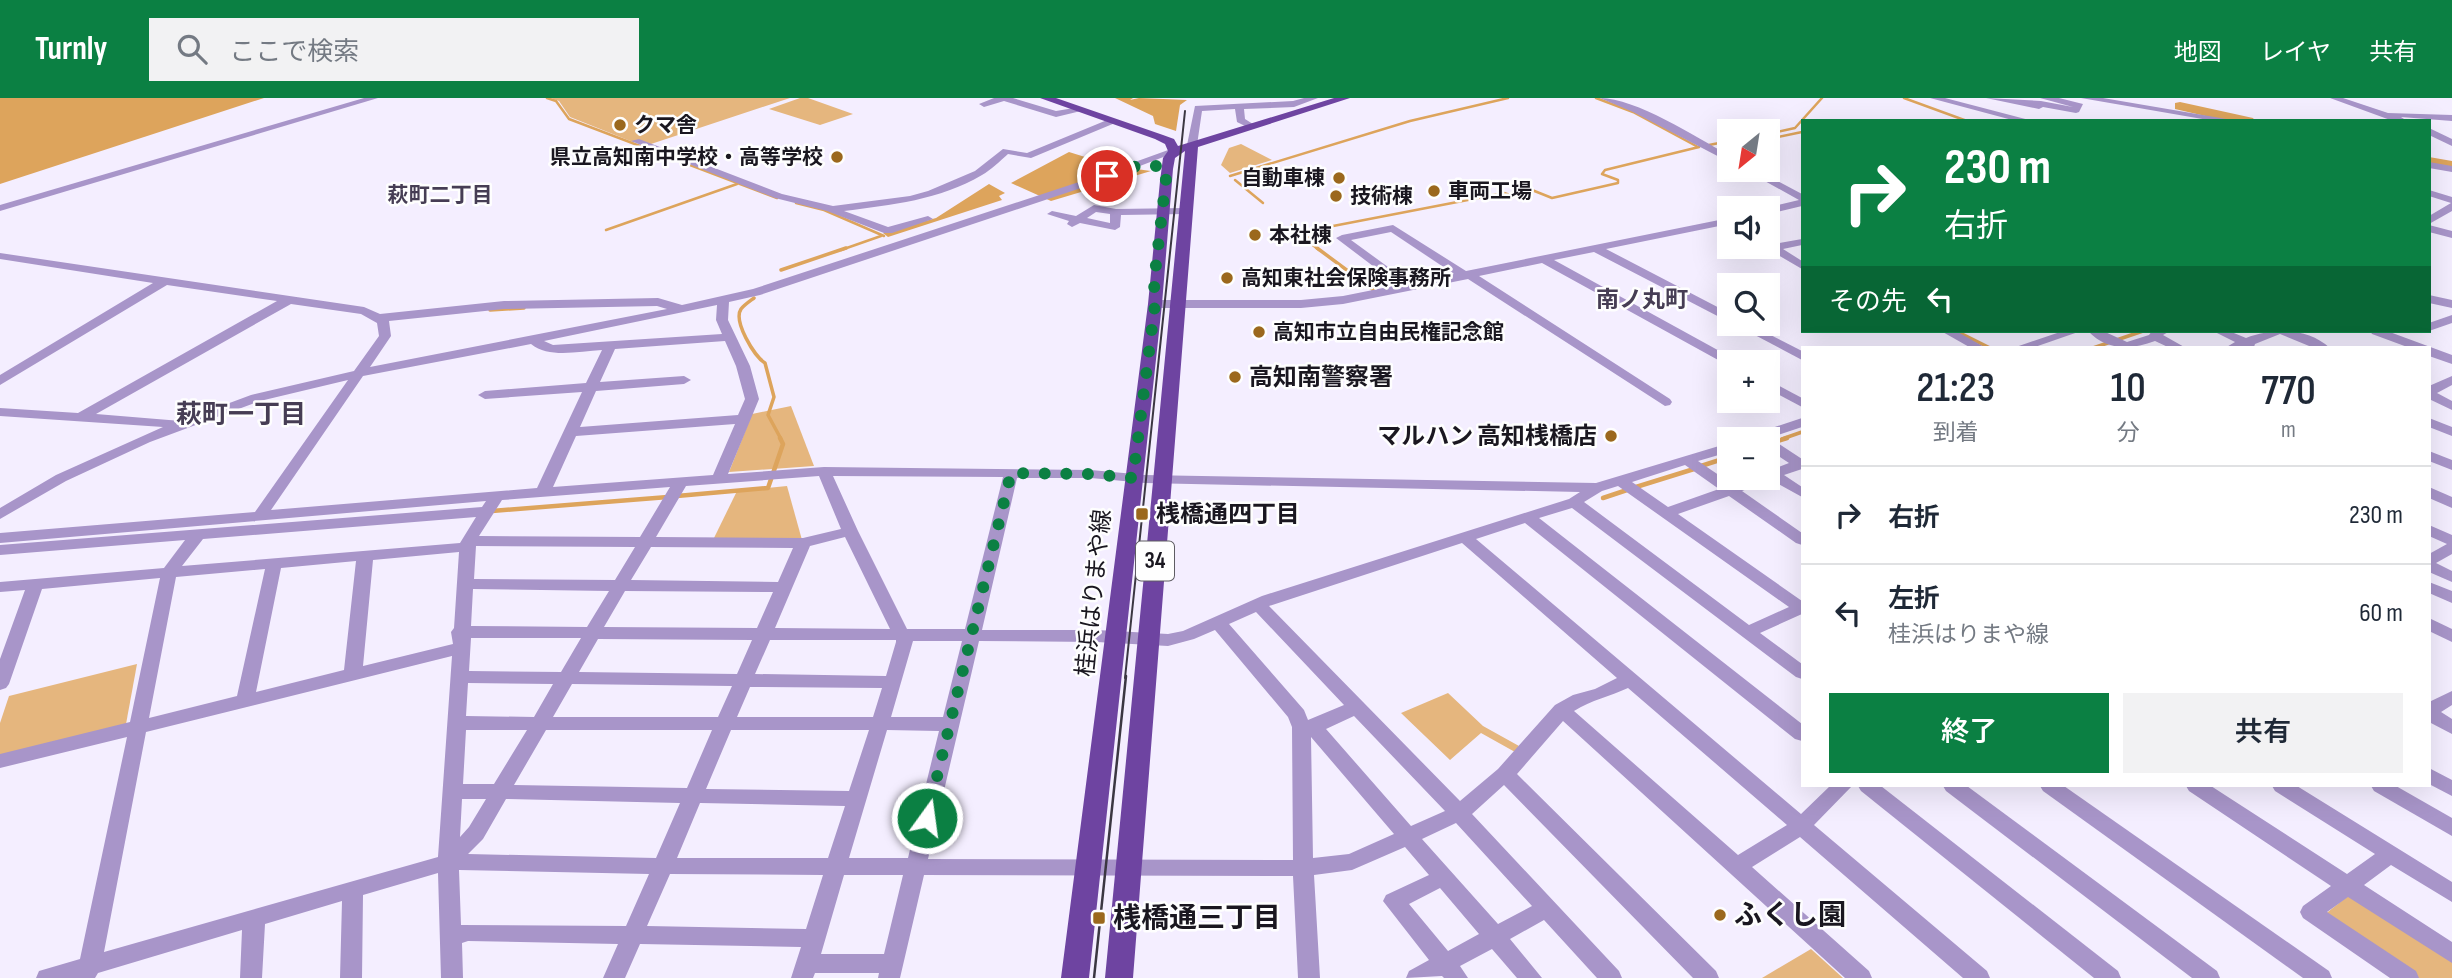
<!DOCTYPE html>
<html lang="ja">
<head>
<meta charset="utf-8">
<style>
  body { margin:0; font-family:"Sofia Sans Condensed","Noto Sans JP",sans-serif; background:#f2f2f3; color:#1f2937; height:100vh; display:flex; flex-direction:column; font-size:26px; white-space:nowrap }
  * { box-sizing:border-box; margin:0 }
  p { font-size:23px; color:#747a83 }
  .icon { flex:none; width:38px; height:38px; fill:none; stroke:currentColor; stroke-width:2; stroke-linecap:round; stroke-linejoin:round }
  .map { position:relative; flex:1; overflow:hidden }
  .sheet { position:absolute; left:1801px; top:248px; width:630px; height:441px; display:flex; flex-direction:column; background:#fff; border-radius:0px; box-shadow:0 7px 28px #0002 }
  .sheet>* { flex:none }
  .banner { position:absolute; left:1801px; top:21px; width:630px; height:214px; border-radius:0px; box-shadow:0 7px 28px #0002; background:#0b8043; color:#fff; overflow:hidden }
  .needle { width:46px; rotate:210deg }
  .controls { position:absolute; left:1717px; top:21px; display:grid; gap:14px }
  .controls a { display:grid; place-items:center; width:63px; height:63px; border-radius:0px; background:#fff; box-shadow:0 7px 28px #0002; font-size:35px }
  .pin { position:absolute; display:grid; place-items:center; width:60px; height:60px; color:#fff; margin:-30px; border:4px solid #fff; border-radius:50%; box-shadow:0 2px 7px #0007 }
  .me { position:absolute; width:77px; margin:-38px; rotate:14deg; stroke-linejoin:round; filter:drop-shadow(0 0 5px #0008) }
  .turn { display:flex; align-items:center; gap:24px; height:147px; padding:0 28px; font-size:32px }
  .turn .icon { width:91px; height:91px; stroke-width:2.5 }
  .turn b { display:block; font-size:49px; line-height:60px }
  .then { display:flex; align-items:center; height:66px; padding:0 28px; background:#0003; gap:14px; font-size:26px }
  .eta { display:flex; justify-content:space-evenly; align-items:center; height:119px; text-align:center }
  .eta b { font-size:42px; font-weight:600; line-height:49px }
  .action { display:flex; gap:14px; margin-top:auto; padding:14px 28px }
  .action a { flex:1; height:80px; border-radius:0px; background:#0b8043; color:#fff; font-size:28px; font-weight:600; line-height:80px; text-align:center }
  .action a+a { background:#f2f2f3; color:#1f2937 }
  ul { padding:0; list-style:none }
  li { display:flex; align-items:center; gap:21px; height:98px; padding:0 28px; border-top:2px solid #e0e1e3 }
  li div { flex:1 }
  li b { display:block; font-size:26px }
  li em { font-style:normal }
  header { display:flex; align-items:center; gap:42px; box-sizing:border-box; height:98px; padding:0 35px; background:#0b8043; color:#fff }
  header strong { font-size:33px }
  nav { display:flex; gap:38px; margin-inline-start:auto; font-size:24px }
  .search { width:490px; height:63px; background:#f2f2f3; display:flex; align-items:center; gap:18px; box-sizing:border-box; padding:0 24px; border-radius:0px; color:#747a83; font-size:26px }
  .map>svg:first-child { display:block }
</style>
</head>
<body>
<header>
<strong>Turnly</strong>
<div class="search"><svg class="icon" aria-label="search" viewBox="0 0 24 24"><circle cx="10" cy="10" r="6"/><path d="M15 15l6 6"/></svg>ここで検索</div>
<nav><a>地図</a><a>レイヤ</a><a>共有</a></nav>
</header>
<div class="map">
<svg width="2452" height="880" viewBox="0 0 2452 880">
  <rect width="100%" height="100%" fill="#f4eeff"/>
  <g fill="#e5b67e">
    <path d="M551,0H790L648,47L637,43L633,44L570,19L559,3Z"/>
    <path d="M800,0H808L853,16L820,27L769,11Z"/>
    <path d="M1241,46L1272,62L1230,75L1221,67L1229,50Z"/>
    <path d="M791,308L814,368L729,374L752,316Z"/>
    <path d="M787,388L802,442H713L737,393Z"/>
    <path d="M137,566L126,626L0,657V625L9,598Z"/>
    <path d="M1448,595L1483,628L1519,648L1515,654L1481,635L1450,662L1401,615Z"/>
    <path d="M2353,794L2452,861V880H2418L2324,817Z"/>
    <path d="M1811,851L1843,880H1762Z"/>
  </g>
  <g fill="#dda45c">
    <path d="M0,0H264L0,86Z"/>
    <path d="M1115,0H1133L1130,2L1139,0L1187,2L1180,7L1176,33L1155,26L1153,18Z"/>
    <path d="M1069,54L1114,68L1151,73L1051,103L1011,85Z"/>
    <path d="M989,86L1005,95L999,98L1002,102L888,139L883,135L936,120Z"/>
  </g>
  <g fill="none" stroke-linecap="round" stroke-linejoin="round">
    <g stroke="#dda45c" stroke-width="2.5">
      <path d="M547,0L556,3L569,21L777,100"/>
      <path d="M1596,0L1633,14L1698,49"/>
      <path d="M1904,0L1967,23"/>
      <path d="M1768,36L1795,30L1822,0"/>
      <path d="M1768,41L1802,34"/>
      <path d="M1709,47L1729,43"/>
      <path d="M1729,52L1722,54L1729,57"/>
      <path d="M1230,78L1410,23L1508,0"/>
      <path d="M1235,82L1263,105"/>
      <path d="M796,105L824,112L884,138"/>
      <path d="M1292,127L1314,144L1310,145L1319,152"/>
      <path d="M606,132L737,86"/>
      <path d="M1302,134L1504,95L1510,97L1532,92L1552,100L1618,85V82L1602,76L1605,72L1699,49"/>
      <path d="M841,152L881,138"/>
    </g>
    <g stroke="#dda45c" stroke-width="3.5">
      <path d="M1317,150L1375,193"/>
      <path d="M781,172L846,150"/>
      <path d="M754,200C750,203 744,207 741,211C733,223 754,258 765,265L774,299L768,317L781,341"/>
      <path d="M490,212L524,210"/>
      <path d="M1956,233L1990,250"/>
      <path d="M2093,250L2143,233"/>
      <path d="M1782,341L1802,334"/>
    </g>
    <g stroke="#dda45c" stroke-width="4.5">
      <path d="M1772,345L1787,340"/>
      <path d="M1701,368L1729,359"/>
      <path d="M1636,389L1694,371"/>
      <path d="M677,398L768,390L783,346L780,340"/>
      <path d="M1603,400L1627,392"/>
      <path d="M492,413L668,399"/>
    </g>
    <g fill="#dda45c" fill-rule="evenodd">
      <path d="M2180,4L2253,20L2255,23H2227L2175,11V5Z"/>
      <path d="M2429,59L2452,63V73L2429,69Z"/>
    </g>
    <g fill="#a895c9" fill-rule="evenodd">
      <path d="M364,0H378L0,113V107Z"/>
      <path d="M994,0H1013L1056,13L1080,9L1085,12L1056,19L1004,3L984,9L979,6Z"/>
      <path d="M1304,0H1318L1294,9L1244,11L1245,21L1256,28L1251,31L1237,24L1235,11L1202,13L1197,47L1192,50L1187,47L1195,8L1293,3Z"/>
      <path d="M1600,0C1636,0 1695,39 1729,57V64L1633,14Z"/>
      <path d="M1930,0H1945L2033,23H2016Z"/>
      <path d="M1986,0L2041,3L2073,9L2040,0H2059L2083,6L2079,14L2076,15L2043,9L2039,11Z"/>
      <path d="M2081,0H2103L2238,23H2214Z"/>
      <path d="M2330,0H2343L2388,15L2452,17V23L2401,19L2407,23H2393Z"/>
      <path d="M1112,20L1117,23L1115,25L1031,60L1008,56C1000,63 991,72 982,77C940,102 891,107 844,113L888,129L928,118L933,121L892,135H884L827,113L775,100L631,43L639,41L782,96L833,108L910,98L928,93L975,73L1003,51L1027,55Z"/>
      <path d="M2429,30L2452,41V48L2429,37Z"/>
      <path d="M1171,51L1179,53L1093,86L760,197L729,204L728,222L750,268L759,301L728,376L824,369L1091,372L1145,377L1596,385L1729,345V354L1698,363L1732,386L1750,380H1768V373L1789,365L1768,351V341H1746L1748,338L1802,320V329L1766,341L1773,342L1802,361V371L1784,377L1802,389V399L1771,382L1742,393L1802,435V447L1796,445L1729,398L1678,416L1802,503V516L1760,535L1802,566V581L1796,579L1572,410L1539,420L1802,626V643L1795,641L1525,425L1476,441L1801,716L1830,688H1852L1814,727L1987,873L1990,880H1963L1800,739L1752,769L1869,873L1872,880H1845L1563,623L1517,676L1716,873L1719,880H1693L1504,687L1472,716L1619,873L1622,880H1597L1544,822L1510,841L1542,880H1517L1492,851L1460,868L1468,880H1444L1442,878L1406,880L1409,873L1429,862L1383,803L1386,797L1429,777L1405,749L1352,772L1314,777L1320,880H1298L1293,778L924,777L900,880H878L879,875H815L813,880H791L801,849L640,846L625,880H603L618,846L468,843L462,845L463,880H441L438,775L363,797L362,880H340L342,803L265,826L262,880H240L242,832L98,875L95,880H36L39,873L80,861L127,639L0,670V656L130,624L160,480L42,491L9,586L6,590L0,592V561L25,492L0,494V484L164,470L185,442L0,457V447L482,409L486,403L0,445V435L255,414L348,282L260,303L150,344L66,383L0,421V410L56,377L163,329L0,318V310L78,315L277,203L167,187L0,287V277L153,185L0,161V155L364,209L380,216L504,203L658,200L682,207L753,191L1085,82ZM291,206L361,216L377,225L379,238L354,273L251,297L181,323L96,316ZM717,207L716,222L722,236L553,247L544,243ZM657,208L667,211L370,269L391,238L389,223L504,211ZM725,243L736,268L745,301L738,317L580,329L596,293L684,286L691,282L684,278L600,284L615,251ZM531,246C550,261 579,253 602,252L586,285L485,293L478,297L485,301L582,294L537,390L271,412L363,278ZM735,326L713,377L553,389L576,338ZM1685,367L1719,391L1668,409L1632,384ZM819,378L841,431L803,440L656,439L686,388ZM833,378L1003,379L965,531H907L858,433ZM1017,380H1091L1145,385L1580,394L1569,401L1262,498L1183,533L1168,536L1097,532H982ZM1618,388L1789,509L1749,527L1584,404L1602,393ZM670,389L640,439L479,438L502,402ZM476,419L460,445L182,468L203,441ZM845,439L890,531L775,530L810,448ZM1462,445L1617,580L1595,591L1573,597L1555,607L1498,671L1460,703L1269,508ZM476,448L635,449L615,482L474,481ZM651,449L793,450L778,484L631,482ZM459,454L454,530L451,534L453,546L363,568L373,462ZM356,463L344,572L256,594L281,470ZM265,471L237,598L149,620L176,479ZM473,491L609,493L587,529L471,528ZM625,493L773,494L757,530L604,529ZM1256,514L1344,607L1308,622L1304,612L1229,526ZM1215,532L1288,619L1292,629L1293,762L928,761L979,543L1097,544L1168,548L1194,541ZM471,540H581L561,574L469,573ZM598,541L752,542L737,576L579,574ZM770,542H896V544L886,578L755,576ZM913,543H962L943,619H891ZM452,558L438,759L104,854L146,634ZM468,585L553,586L534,619L466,618ZM572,586L732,588L718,619H553ZM750,589L882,590L873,619H737ZM1628,590L1787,727L1738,757L1574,613C1591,602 1611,598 1628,590ZM1354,618L1445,713L1411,728L1326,631ZM466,632H527L494,686H463ZM546,632H712L687,690L514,687ZM731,632H869L849,693L706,691ZM887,632L939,633L908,760H849ZM1311,639L1394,736L1349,756L1313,760ZM462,701H486L469,729L460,739ZM506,701L680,705L656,760L468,756L483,741ZM700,705L845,708L828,760H677ZM1456,725L1532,808L1498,826L1422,741ZM459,772L649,776L626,828L461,827ZM670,776L823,777L806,831L647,828ZM844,777H903L884,856H821ZM1440,790L1479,836L1448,853L1409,806Z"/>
      <path d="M2429,64L2452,68V74L2429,70Z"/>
      <path d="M1745,72H1757L1802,96V108L1768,116L1766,110L1799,102Z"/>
      <path d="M2429,92L2452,99V113L2429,126V118L2451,105L2429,98Z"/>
      <path d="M1094,107L1116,111L1186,110L1191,113L1186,116L1121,117L1120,129L1115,132L1080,125L1072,129L1067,126L1069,123L1047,116L1052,113L1076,118ZM1096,114L1110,116V125L1087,120Z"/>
      <path d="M1729,120V126L1606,151L1729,215V224L1594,154L1554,162L1734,261L1735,264H1729V268L1542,165L1479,178L1670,301L1672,304L1670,307L1665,308L1468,181L1343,206L1301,210H1155L1149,206L1155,202H1301L1343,198L1398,187L1336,140L1342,137L1393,127L1466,173ZM1391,134L1454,176L1410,185L1351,142Z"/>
      <path d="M2429,127L2452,133V140L2429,134Z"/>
      <path d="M1802,141V147L1783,151L1802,163V171L1764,149H1768V144L1774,146Z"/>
      <path d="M2429,197L2452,202V210L2429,205Z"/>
      <path d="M2452,217V225L2429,233V225Z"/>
      <path d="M1734,226H1749L1802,253V262Z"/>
      <path d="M1941,233H1956L1986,250H1971Z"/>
      <path d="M2063,233H2081L2032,250H2013Z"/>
      <path d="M2088,233H2103L2127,244L2149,237L2152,233H2170L2163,237L2186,250H2170L2155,243C2131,252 2107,253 2088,233Z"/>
      <path d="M2213,233H2229L2246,240C2274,230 2307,229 2330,250H2314L2280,236L2255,246L2254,249L2225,250L2235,244Z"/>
      <path d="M2370,233H2387L2452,257V266L2429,258V250H2410L2372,236Z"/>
      <path d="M2452,278V287L2437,295L2452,303V312L2429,301V288Z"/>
      <path d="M1768,282L1802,300V309L1768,291Z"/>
      <path d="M2429,320L2452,329V338L2429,329Z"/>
      <path d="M2429,353L2452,362V372L2429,363Z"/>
      <path d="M2429,389L2452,399V410L2429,400Z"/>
      <path d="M2429,427L2452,437V456L2436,465L2452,473V484L2429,474V456L2447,446L2429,438Z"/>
      <path d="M2429,484L2452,493V505L2429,495Z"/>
      <path d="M2429,520L2452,531V544L2429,533Z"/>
      <path d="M2452,593V607L2441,614L2452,621V636L2429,624V604Z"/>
      <path d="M2429,670L2452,682V698L2429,686Z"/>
      <path d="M1858,688H1881L2118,873L2121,880H2094L1861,693Z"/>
      <path d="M1943,688H1967L2217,873L2220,880H2192L1946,693Z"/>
      <path d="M2040,688H2064L2329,873L2332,880H2303L2043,693Z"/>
      <path d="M2186,688H2211L2347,776L2375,756L2275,693L2272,688H2297L2452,784V804L2391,767L2364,787L2452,844V865L2348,799L2327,814L2416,873L2419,880H2390L2303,820L2300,814L2303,808L2331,788L2189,693Z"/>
      <path d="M2371,688H2396L2452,720V738L2374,693Z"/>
    </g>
    <path fill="#6e44a1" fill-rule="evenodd" d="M1040,0H1056L1163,37L1174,41L1178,48L1334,0H1350L1198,49L1133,880H1105L1185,53L1175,60L1173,71L1162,206L1089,880H1061L1148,206L1160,83L1163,60L1168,53L1165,46L1155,41Z"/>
    <path stroke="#3b3742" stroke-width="2" d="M1125,580L1185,13"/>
    <path stroke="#3b3742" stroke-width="2.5" d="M1094,880L1126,578"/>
  </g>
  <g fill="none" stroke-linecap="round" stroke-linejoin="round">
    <path stroke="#0b8043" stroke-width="12" stroke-dasharray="0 21.6" d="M927,720L1011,375L1090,376L1133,380L1155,206L1154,184L1167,72C1146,61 1127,71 1107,78"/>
  </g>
  <g fill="#9b681d" stroke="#fefefe" stroke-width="2.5">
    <circle cx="620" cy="27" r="7"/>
    <circle cx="837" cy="59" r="7"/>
    <circle cx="1339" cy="80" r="7"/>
    <circle cx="1434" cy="93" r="7"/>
    <circle cx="1336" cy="98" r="7"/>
    <circle cx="1255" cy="137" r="7"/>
    <circle cx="1227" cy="180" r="7"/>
    <circle cx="1259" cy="234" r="7"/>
    <circle cx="1235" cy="279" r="7"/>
    <circle cx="1611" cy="338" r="7"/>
    <rect x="1135" y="409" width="14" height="14" rx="3.5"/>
    <circle cx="1720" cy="817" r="7"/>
    <rect x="1092" y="813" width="14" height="14" rx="3.5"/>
  </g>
  <g text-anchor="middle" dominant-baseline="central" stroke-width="5" stroke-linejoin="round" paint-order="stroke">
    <g font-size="21" font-weight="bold" fill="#1a1720" stroke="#fefefe" text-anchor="start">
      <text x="634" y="27">クマ舎</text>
      <text x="823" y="59" text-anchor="end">県立高知南中学校・高等学校</text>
      <text x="1325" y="80" text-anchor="end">自動車棟</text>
      <text x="1448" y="93">車両工場</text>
      <text x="1350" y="98">技術棟</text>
      <text x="1269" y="137">本社棟</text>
      <text x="1241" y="180">高知東社会保険事務所</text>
      <text x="1273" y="234">高知市立自由民権記念館</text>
    </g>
    <g font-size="21" font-weight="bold" fill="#463d54" stroke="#fefefe">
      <text x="440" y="97">萩町二丁目</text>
    </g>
    <g font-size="23" font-weight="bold" fill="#463d54" stroke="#fefefe">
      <text x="1642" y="202">南ノ丸町</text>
    </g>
    <rect fill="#fefefe" stroke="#5e5c63" stroke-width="2" x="1136" y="443.5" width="38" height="39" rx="5"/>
    <g font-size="23" font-weight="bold" fill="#1a1720">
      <text x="1155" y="463">34</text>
    </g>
    <g font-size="24" font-weight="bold" fill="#1a1720" stroke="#fefefe" text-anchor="start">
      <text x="1249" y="279">高知南警察署</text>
      <text x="1597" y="338" text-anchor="end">マルハン 高知桟橋店</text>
      <text x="1156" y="416">桟橋通四丁目</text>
    </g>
    <g font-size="24" fill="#1a1720" stroke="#fefefe">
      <text transform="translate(1094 495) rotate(-84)">桂浜はりまや線</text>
    </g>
    <g font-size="26" font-weight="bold" fill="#463d54" stroke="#fefefe">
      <text x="241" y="317">萩町一丁目</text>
    </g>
    <g font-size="28" font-weight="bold" fill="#1a1720" stroke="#fefefe" text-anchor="start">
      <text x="1734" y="817">ふくし園</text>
      <text x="1113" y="820">桟橋通三丁目</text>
    </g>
  </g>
</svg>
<div class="controls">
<a><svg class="needle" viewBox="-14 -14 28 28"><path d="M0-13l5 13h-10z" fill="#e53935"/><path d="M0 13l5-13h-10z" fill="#747a83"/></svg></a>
<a><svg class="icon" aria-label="sound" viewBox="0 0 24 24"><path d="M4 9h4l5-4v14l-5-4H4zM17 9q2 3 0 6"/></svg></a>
<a><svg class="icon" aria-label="search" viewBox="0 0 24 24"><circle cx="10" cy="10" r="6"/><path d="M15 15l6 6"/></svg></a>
<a>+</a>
<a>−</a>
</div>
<div class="pin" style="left:1107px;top:78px;background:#d93025"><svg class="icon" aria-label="arrive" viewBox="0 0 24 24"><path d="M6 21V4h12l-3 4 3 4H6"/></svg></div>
<svg class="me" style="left:927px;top:720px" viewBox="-20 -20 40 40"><circle r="17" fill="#0b8043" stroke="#fff" stroke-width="3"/><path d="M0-11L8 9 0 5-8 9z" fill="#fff"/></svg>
<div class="banner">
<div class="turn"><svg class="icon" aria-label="right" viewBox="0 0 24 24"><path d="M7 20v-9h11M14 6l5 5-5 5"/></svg><div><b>230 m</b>右折</div></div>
<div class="then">その先<svg class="icon" aria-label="left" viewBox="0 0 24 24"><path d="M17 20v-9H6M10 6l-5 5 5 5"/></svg></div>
</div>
<section class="sheet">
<div class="eta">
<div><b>21:23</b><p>到着</p></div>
<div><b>10</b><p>分</p></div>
<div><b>770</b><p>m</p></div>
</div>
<ul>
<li><svg class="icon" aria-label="right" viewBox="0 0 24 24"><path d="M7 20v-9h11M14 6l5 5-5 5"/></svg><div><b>右折</b></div><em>230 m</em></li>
<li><svg class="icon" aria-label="left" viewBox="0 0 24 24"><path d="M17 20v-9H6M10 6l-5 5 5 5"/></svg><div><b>左折</b><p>桂浜はりまや線</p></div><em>60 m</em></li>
</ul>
<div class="action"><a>終了</a><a>共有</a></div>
</section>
</div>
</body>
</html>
